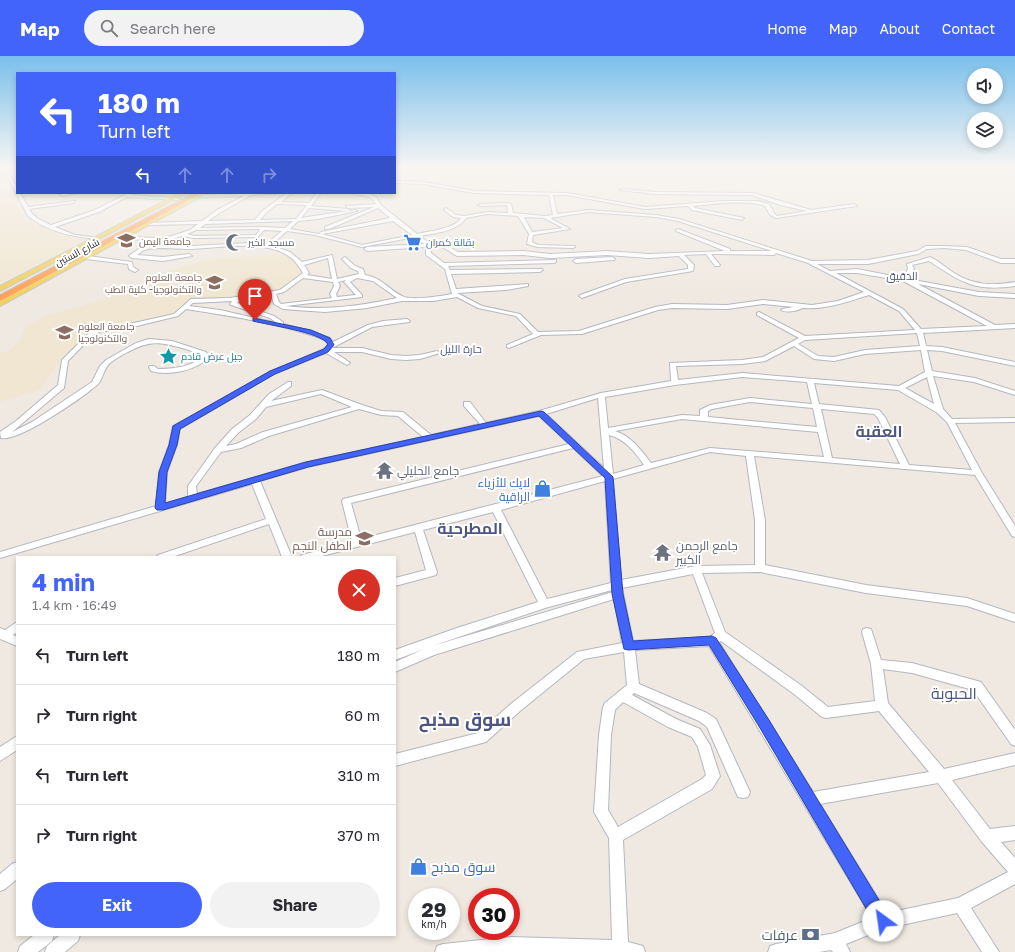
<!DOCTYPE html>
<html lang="en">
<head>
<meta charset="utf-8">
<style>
  body { margin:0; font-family:"Golos Text",Cairo,sans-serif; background:#f2f2f3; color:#2b2b33; height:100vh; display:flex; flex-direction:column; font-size:15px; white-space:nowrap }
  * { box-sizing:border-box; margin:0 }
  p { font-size:13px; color:#7c7c81 }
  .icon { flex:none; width:22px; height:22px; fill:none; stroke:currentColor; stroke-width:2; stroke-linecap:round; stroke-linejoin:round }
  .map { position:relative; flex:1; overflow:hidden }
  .panel { position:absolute; left:16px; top:500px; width:380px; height:380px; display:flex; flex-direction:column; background:#fff; border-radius:0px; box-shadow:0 2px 6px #0003 }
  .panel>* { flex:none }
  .hud { position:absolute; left:16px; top:16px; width:380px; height:122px; border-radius:0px; box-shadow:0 2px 6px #0003; background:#4264fb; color:#fff; overflow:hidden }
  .controls { position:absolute; left:967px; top:12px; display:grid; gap:8px }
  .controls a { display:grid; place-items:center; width:36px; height:36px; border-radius:50%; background:#fff; box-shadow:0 2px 6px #0003; font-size:20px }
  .speed { position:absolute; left:408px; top:832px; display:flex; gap:8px; font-size:20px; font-weight:700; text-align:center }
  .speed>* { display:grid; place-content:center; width:52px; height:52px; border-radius:50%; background:#fff; box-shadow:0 2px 6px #0003; line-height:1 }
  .speed small { font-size:10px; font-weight:400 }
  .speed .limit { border:6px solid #d22; background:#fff; color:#111 }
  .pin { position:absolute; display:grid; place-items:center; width:34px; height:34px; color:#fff; margin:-41px -17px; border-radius:50% 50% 50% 0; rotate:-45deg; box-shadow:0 0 4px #0007 }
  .pin .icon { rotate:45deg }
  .me { position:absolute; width:44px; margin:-22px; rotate:329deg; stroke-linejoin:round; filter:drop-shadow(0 0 3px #0008) }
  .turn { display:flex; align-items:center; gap:14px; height:84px; padding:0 16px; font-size:18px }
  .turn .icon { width:52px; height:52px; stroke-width:2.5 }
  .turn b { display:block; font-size:28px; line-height:34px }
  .lanes { display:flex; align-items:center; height:38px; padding:0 16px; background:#0003; justify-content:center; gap:20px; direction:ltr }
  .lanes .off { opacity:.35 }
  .round { display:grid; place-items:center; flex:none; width:42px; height:42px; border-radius:21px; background:#f2f2f3 }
  .head { display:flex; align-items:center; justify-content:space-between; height:68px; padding:0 16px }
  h1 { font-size:24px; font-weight:700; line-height:30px; color:#4264fb }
  .cta { display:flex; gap:8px; margin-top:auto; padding:8px 16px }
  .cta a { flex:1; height:46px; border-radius:24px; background:#4264fb; color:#fff; font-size:16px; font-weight:700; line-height:46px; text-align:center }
  .cta a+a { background:#f2f2f3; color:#2b2b33 }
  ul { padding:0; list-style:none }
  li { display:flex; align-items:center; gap:12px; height:60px; padding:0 16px; border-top:1px solid #e1e1e2 }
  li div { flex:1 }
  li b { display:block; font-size:15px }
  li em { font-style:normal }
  header { display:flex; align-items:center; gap:24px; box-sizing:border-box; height:56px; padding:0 20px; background:#4264fb; color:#fff }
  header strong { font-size:19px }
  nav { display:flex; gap:22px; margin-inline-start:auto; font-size:14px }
  .search { width:280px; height:36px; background:#f2f2f3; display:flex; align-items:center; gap:10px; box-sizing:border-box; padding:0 14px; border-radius:22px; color:#7c7c81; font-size:15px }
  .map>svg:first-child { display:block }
</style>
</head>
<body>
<header>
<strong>Map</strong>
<div class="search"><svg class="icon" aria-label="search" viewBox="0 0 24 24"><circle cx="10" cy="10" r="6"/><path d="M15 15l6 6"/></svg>Search here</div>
<nav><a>Home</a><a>Map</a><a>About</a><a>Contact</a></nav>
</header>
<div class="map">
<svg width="1015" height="896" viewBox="0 0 1015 896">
  <rect width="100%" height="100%" fill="#efe9e1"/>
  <g fill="#f0e6d1">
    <path d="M0,115L24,162L59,178L86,183L0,227Z"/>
    <path d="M280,199L291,201L301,207L302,217L282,234L233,243L186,245L184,258L82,282L61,304L41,333L0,346V296L5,297L9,295L18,286L27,270L45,260L118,240L144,229L156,219L209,203Z"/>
  </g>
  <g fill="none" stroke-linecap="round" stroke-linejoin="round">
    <defs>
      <g id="minor">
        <path d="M2,110H17V112L7,113L17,132V137H20L28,151L75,145L73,147L29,153C34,162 42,165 51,169L95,154L129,137H134L131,139L180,143L178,144L127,141L99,156L55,171L75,179L100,182L98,183C73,181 48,176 28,160Z"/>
        <path d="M649,110H657L650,112Z"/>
        <path d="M395,125L424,126L474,135L567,137L645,151L723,145H758L769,148L774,157L777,160L807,155L780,149L752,139L655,138L620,134L622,133L655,136L753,137L811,154L855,148L857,150L776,162L770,159L765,150C745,143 714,148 693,150L695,152L744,162L742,164L692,154L688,150L645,153L567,139H553L557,158L588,154L656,159L679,163L812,205L868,204L917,195L926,190H944L967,191L1001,203H1015V207H1001L966,194L944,192L927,193L918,198L868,208H817L830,215L857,213L903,222L908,213L907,208L930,201C939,205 946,212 954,217C972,229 994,230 1015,226V230C975,236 961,226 929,205L912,209L914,213L908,223L979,236L1015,238V242L979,240L918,228L995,269L1015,268V272L923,277L926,290L942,291L1015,306V310L942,295L927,294L932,315L975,322L1015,335V339L974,326L933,320L943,353L952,363L1015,362V366L955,367L982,417L1015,470V481L1012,480L975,419L754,400L765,464V509L866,529L967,542L1015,558V566L967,550L866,537L760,516L702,517L725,576L802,630L828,651L875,645L871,608L862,576L863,573L867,572L871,573L872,576L881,604L912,607L981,626L1015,674V690L1011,688L973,634L912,617L883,613L888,647L944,713L1015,697V709L952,724L990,773L1015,770V784L1001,786L1015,802V828L971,852L999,896H982L957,857L883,873L846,888L850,896H833L831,894L819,896H768L770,890L776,888L835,877L872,862L709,590L635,594L639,628L707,657L716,663L750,736L748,741L743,742L738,741L707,671L699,665L634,637L632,639L676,663L700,673L710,689L720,720L712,733L623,784L628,886L643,890L645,896H435L437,890L443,888L511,881L612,884L609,782L594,756L599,679L603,651L605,647L627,629L624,596L584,603L520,655L486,686L395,710V698L478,677L512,647L577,596L622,587L614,543L434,599L395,616V606L424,593L395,604V594L457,572L538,546L493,456L423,474L437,516L436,519L395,530V522L426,514L415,476L318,501H300L302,499L352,486L342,445L343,443L569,388L539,360L308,411L260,425L292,501H282L269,468L172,501H156L158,499L266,463L252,428L0,502V496L156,450L159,416L169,389L173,370L270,316L324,293L328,289L325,284C282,268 232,260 186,253L178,260L116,275H101L92,280L68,305L64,332L12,376L32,366L92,326L100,310L106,304L136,287L149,283L172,285L206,296L209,300C198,315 168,320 151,315L149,311L150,310H154L158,313C172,313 192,311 203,300C198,296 191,295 186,293C158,285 149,284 124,298C119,301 113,304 109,308C103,314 103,324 97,329C82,342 19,386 1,382L0,376L16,365L58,329L62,304L88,278L95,273L85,270V268L100,271H116L174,258L191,243L230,242L280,234L303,217C296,205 289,198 276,194C249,185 212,193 184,193C175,193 155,191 148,193C144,193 140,197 137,199L163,201L189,198L192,200L163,205L132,202L129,200L130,199L143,190L159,184L123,183L121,182V181L160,182L162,183L190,174L198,168L149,169L147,168L149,167L202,165L217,154L244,140L199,141L200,139L286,137L251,139L221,156L208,165L255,164L262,155L287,137H292L281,146L309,147L317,137H321L311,150L348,153L350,155L355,154L357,155L318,163L298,165L290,173L319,178L321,176L390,162L378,152L329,173H325V171L374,151L348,152L346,150L376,148C370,137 360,141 351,137L370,138L376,141L381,149L417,178C429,175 455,173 461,162L453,161L444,154L446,152L456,159L464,160L487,156L508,157L507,149L480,150L478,149L480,148L509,147L511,148L513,157L545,160L553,159L549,139L474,137L424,128L395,127ZM277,148L307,149L296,163L260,164L266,157ZM309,152L347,155L301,162ZM588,156L656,161L678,165L772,195H730V193L678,173L676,174V175L725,195L649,198L607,195L550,198L523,195L458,196L442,187H429L420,180C434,177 457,176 466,162L487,158L518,160L529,178L527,188L537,191L573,192L575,191V190L538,189L532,186L533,179L570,173L550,162ZM524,161L544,162L563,172L532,176ZM293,165L285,172L263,171L200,172L205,168ZM393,165L412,179L362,189L322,178ZM260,173L256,179L194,180L187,178L196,174ZM264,174L282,175L266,188L249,187L192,190H152L182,180L194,182L258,181ZM287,175L315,179L362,191L415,181L424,188L367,191L364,193L367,195L426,191V199L445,213L452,238C442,240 410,245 402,240C388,233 382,222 365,219L363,213L355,210L345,201L342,203L351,212L358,215L359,218L337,223L332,199L302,206L290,196L271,189ZM430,189H439L457,200L523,199L550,202L607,199L649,202L679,200L688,209V213L625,223L580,239L579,240L582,242L626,226L693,215L694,209L684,199L706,198L715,210H719L720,209L711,198H716L774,199L776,197L808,207L864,236L838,245L812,249L763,244L727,249L672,248L655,251L579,275L538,276L520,258L482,250L457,237L506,234L528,230V228L456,233L451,218L540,216L543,214L542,213L450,214L448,210L554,207L556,206V204L444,207L431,197ZM328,202L332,223L307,219L309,217L304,209ZM836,217H857L903,225L987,270L921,273L903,253ZM303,222L333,226L334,230L330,238L332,242L281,248L279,246L276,238L284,236ZM357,222L373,225L397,242C360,250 324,255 286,250L362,241V239L350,226ZM346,224L344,226L356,239L337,241L336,238L340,230L338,226ZM271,238L274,248L283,253L325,256L367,252L402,245H433L457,241L478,252L516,260L533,278L507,289V291L509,292L541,279L582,278L658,254L672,252L727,253L763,248L794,251L782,253L781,254C786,257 798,255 802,252C825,254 847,246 869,239L899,255L915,274L805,280L759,256L757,257V259L799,282L763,301L742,304L670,307L671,325L601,337L539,355L486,367L470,346H464V350L480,368L431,379L403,356L381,355L362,349L322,334L271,345L291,330V326H288L269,338L250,359L232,373L215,392L188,430V441L165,448L167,416L177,389L180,373L274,318L326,297L347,309L350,307L349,306L334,296H362L391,303L406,304L420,303L440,297L437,295L420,299L406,300L391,299L362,292H332L372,271L409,266L410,265L407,263L383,265L368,269L333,286L330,282L311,275L283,268V266L274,260L237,247L240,244ZM232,245L230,248L231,249L270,262L277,267L220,254L189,250L193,247ZM917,277L920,290L865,294L834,301L818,300L798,288L805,284ZM794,290L814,303L834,305L865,298L921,294L925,316L899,330L742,317L678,324L676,310L742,308L765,305ZM742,321L807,326L812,348L750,342L710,349L700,354V360L682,359L608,372L605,341L675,329ZM927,321L934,348L905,332ZM814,327L898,334L936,356L947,366L972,414L909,409L885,361L879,354L819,348ZM321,338L352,351L263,376L236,388L226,390L238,377L256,363L266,351ZM598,342L604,412L546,358ZM750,346L813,352L817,371L708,361V355L712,353ZM359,353L381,359L398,360L423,381L303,407L197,438L196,430L221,396L241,392L269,380ZM821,353L874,358L878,362L900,408L832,402ZM682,363L818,376L824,401L710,392L651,407C641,394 631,380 615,375ZM609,379C625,383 635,396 644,409L613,418ZM573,392L603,420L361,483L351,447ZM710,396L746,400L755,464V509L696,510L621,524L613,423ZM605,425L611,527L547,543L501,454ZM693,518L715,577L710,581L633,585L622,532ZM612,534L613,536L432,590L545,552ZM721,585L794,638L822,661L826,662L879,655L929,716L813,736L719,586ZM623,646L668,671L692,681L698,691L706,719L702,723L618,771L608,754L611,679L615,654ZM938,727L982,786L1008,816L958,842L887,857L820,748Z"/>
        <path d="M66,137H76L62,140L60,139Z"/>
        <path d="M88,200L132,206L133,211L138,214L135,216L129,213L128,208L86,203L85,202Z"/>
        <path d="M612,201L615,203L614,204L576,207L573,205L576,203Z"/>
        <path d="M17,566V576L13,579L17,581V590L0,583V572L5,574Z"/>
        <path d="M17,680V694L0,705V691Z"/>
        <path d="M17,806V823L5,833L0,835V818L12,808Z"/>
        <path d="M34,879H54L52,885L38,896H18L20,890Z"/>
        <path d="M60,879H80L78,885L65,896H45L47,890Z"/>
      </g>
      <g id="major">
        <path d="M180,137H187L0,235V230Z"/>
        <path d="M201,137H208L0,250V245Z"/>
      </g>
      <path id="highway" d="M194,137H202L0,245V239Z"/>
    </defs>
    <use href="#minor" stroke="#b4b7c1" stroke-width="2"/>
    <use href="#major" stroke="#c9c9c9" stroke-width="2"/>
    <use href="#highway" stroke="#c9c9c9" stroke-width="2"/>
    <use href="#minor" fill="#fff" fill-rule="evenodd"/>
    <use href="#major" fill="#f2d163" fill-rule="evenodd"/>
    <use href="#highway" fill="#ffa35c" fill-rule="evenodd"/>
  </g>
  <linearGradient id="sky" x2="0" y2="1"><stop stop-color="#7abfeb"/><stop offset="0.47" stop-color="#f8f5f2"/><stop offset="1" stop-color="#f8f5f2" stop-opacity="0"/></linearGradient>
  <rect width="1015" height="236" fill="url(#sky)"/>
  <path fill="#4264fb" stroke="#2b41a3" d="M253,262L311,274L330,282L334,289L328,296L275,318L180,373L177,389L167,416L165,447L306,406L541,355L544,356L613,421L623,538L633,585L712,580L716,582L769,664L888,859L890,865L888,871L883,873L877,871L760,672L709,589L628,594L624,593L612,538L605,422L539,360L308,411L163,454H157L155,452L159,416L169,389L173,370L270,315L324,293L328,288C320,276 268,269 253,265Z"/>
  <defs>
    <symbol id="university-bare" viewBox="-9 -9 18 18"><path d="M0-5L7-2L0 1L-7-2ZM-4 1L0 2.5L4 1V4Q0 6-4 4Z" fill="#8d6e63" stroke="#fff" stroke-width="2.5" paint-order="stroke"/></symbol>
    <symbol id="mosque-bare" viewBox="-9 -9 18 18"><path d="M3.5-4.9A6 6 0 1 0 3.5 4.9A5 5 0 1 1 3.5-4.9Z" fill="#6b7280" stroke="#fff" stroke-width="2.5" paint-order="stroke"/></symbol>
    <symbol id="supermarket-bare" viewBox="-9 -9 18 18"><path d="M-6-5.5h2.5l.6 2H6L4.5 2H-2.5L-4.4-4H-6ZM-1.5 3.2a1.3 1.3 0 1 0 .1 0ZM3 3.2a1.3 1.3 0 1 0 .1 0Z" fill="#3f7fe0" stroke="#fff" stroke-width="2.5" paint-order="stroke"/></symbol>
    <symbol id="sight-bare" viewBox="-9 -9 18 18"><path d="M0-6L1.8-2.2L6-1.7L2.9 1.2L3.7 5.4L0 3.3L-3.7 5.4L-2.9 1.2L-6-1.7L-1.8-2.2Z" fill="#0f9aa8" stroke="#fff" stroke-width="2.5" paint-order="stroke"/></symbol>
    <symbol id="temple-bare" viewBox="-9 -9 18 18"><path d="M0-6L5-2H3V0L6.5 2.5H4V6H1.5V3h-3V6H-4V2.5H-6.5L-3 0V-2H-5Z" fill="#6b7280" stroke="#fff" stroke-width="2.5" paint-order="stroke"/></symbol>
    <symbol id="shop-bare" viewBox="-9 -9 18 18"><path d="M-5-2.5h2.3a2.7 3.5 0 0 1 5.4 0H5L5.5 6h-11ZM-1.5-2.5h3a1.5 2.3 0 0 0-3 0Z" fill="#3f7fe0" stroke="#fff" stroke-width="2.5" paint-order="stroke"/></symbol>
    <symbol id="school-bare" viewBox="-9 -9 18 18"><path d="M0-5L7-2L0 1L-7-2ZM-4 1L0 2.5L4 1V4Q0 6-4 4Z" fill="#8d6e63" stroke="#fff" stroke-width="2.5" paint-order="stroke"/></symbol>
    <symbol id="bank-bare" viewBox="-9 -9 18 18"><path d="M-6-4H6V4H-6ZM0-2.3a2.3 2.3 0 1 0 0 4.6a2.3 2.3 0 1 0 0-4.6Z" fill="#5c6f8a" stroke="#fff" stroke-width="2.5" paint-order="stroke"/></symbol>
  </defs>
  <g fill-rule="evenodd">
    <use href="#university-bare" x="114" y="172" width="25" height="25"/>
    <use href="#mosque-bare" x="222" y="174" width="25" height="25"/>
    <use href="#supermarket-bare" x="400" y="174" width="25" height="25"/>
    <use href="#university-bare" x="202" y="214" width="25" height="25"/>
    <use href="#university-bare" x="52" y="264" width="25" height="25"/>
    <use href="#sight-bare" x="156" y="288" width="25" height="25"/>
    <use href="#temple-bare" x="372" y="402" width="25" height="25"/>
    <use href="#shop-bare" x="530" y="420" width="25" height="25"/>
    <use href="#school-bare" x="352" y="470" width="25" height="25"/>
    <use href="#temple-bare" x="650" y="484" width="25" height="25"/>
    <use href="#shop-bare" x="406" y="798" width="25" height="25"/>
    <use href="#bank-bare" x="798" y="866" width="25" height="25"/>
  </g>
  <g text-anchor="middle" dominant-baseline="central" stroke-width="4" stroke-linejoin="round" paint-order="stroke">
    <g font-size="10" fill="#785e54" stroke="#fff" text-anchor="start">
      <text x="139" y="185">جامعة اليمن</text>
      <text x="202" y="221" text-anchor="end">جامعة العلوم<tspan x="202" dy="12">والتكنولوجيا- كلية الطب</tspan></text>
      <text x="78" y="270">جامعة العلوم<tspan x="78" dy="12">والتكنولوجيا</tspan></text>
    </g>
    <g font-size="10" fill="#5b616d" stroke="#fff" text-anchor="start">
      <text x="248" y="186">مسجد الخير</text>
    </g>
    <g font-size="10" fill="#366cbe" stroke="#fff" text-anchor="start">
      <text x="426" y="186">بقالة كمران</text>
    </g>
    <g font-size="10" fill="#2e2e2e" stroke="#fff">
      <text transform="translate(77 196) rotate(-28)">شارع الستين</text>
    </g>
    <g font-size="10" fill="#0d838f" stroke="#fff" text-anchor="start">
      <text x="181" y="300">جبل عرض قادم</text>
    </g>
    <g font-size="11" fill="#4d5680" stroke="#fff">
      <text x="902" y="219">الدقيق</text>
      <text x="461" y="292">حارة الليل</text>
    </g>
    <g font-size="12" fill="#5b616d" stroke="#fff" text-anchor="start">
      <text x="397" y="414">جامع الحليلي</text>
      <text x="676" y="489">جامع الرحمن<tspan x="676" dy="14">الكبير</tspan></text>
    </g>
    <g font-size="12" fill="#366cbe" stroke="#fff" text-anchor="end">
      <text x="530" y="426">لايك للأزياء<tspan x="530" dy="14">الراقية</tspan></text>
    </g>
    <g font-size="12" fill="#785e54" stroke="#fff" text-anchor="end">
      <text x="352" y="475">مدرسة<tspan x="352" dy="14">الطفل النجم</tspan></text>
    </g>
    <g font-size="14" fill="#366cbe" stroke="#fff" text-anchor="start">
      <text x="431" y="810">سوق مذبح</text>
    </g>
    <g font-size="14" fill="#4e5e75" stroke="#fff" text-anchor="end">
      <text x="798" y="878">عرفات</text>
    </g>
    <g font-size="16" font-weight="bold" fill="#4d5680" stroke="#fff">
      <text x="879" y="375">العقبة</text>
      <text x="470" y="472">المطرحية</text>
    </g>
    <g font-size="16" fill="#4d5680" stroke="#fff">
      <text x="954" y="637">الحبوبة</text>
    </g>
    <g font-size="19" font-weight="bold" fill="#4d5680" stroke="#fff">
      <text x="465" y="662">سوق مذبح</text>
    </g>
  </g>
</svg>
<div class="controls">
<a><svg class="icon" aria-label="sound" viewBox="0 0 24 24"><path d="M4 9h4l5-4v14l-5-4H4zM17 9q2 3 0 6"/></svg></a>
<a><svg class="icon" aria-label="layers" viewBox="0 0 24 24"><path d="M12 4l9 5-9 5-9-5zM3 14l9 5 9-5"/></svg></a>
</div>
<div class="speed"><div>29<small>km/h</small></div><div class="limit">30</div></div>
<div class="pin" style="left:255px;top:264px;background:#d93025"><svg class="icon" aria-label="arrive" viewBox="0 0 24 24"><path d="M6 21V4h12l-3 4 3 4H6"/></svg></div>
<svg class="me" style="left:883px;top:865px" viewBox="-20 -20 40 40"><circle r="19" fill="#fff"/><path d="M0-13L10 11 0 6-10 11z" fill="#4264fb"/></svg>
<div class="hud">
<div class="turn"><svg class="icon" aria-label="left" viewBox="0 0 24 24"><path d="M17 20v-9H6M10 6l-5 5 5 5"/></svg><div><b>180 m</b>Turn left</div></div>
<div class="lanes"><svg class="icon" aria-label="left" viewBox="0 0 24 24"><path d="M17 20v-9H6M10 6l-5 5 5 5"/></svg><svg class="icon off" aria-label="ahead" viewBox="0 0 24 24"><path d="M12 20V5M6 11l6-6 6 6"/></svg><svg class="icon off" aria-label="ahead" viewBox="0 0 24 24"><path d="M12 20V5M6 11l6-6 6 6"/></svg><svg class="icon off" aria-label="right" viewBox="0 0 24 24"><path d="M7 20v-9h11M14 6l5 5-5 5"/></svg></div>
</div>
<section class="panel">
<div class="head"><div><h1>4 min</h1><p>1.4 km · 16:49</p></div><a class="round" style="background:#d93025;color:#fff"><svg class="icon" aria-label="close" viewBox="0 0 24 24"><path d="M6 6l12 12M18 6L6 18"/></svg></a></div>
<ul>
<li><svg class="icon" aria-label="left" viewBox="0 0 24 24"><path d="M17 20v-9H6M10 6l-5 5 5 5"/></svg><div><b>Turn left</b></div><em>180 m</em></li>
<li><svg class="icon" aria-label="right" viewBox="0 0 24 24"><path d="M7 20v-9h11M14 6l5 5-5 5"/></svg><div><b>Turn right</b></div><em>60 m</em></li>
<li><svg class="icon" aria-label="left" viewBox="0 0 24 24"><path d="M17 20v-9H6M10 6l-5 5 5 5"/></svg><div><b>Turn left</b></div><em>310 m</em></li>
<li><svg class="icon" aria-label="right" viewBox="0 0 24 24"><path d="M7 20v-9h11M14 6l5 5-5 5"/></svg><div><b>Turn right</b></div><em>370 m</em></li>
</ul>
<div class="cta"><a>Exit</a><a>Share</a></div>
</section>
</div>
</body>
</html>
